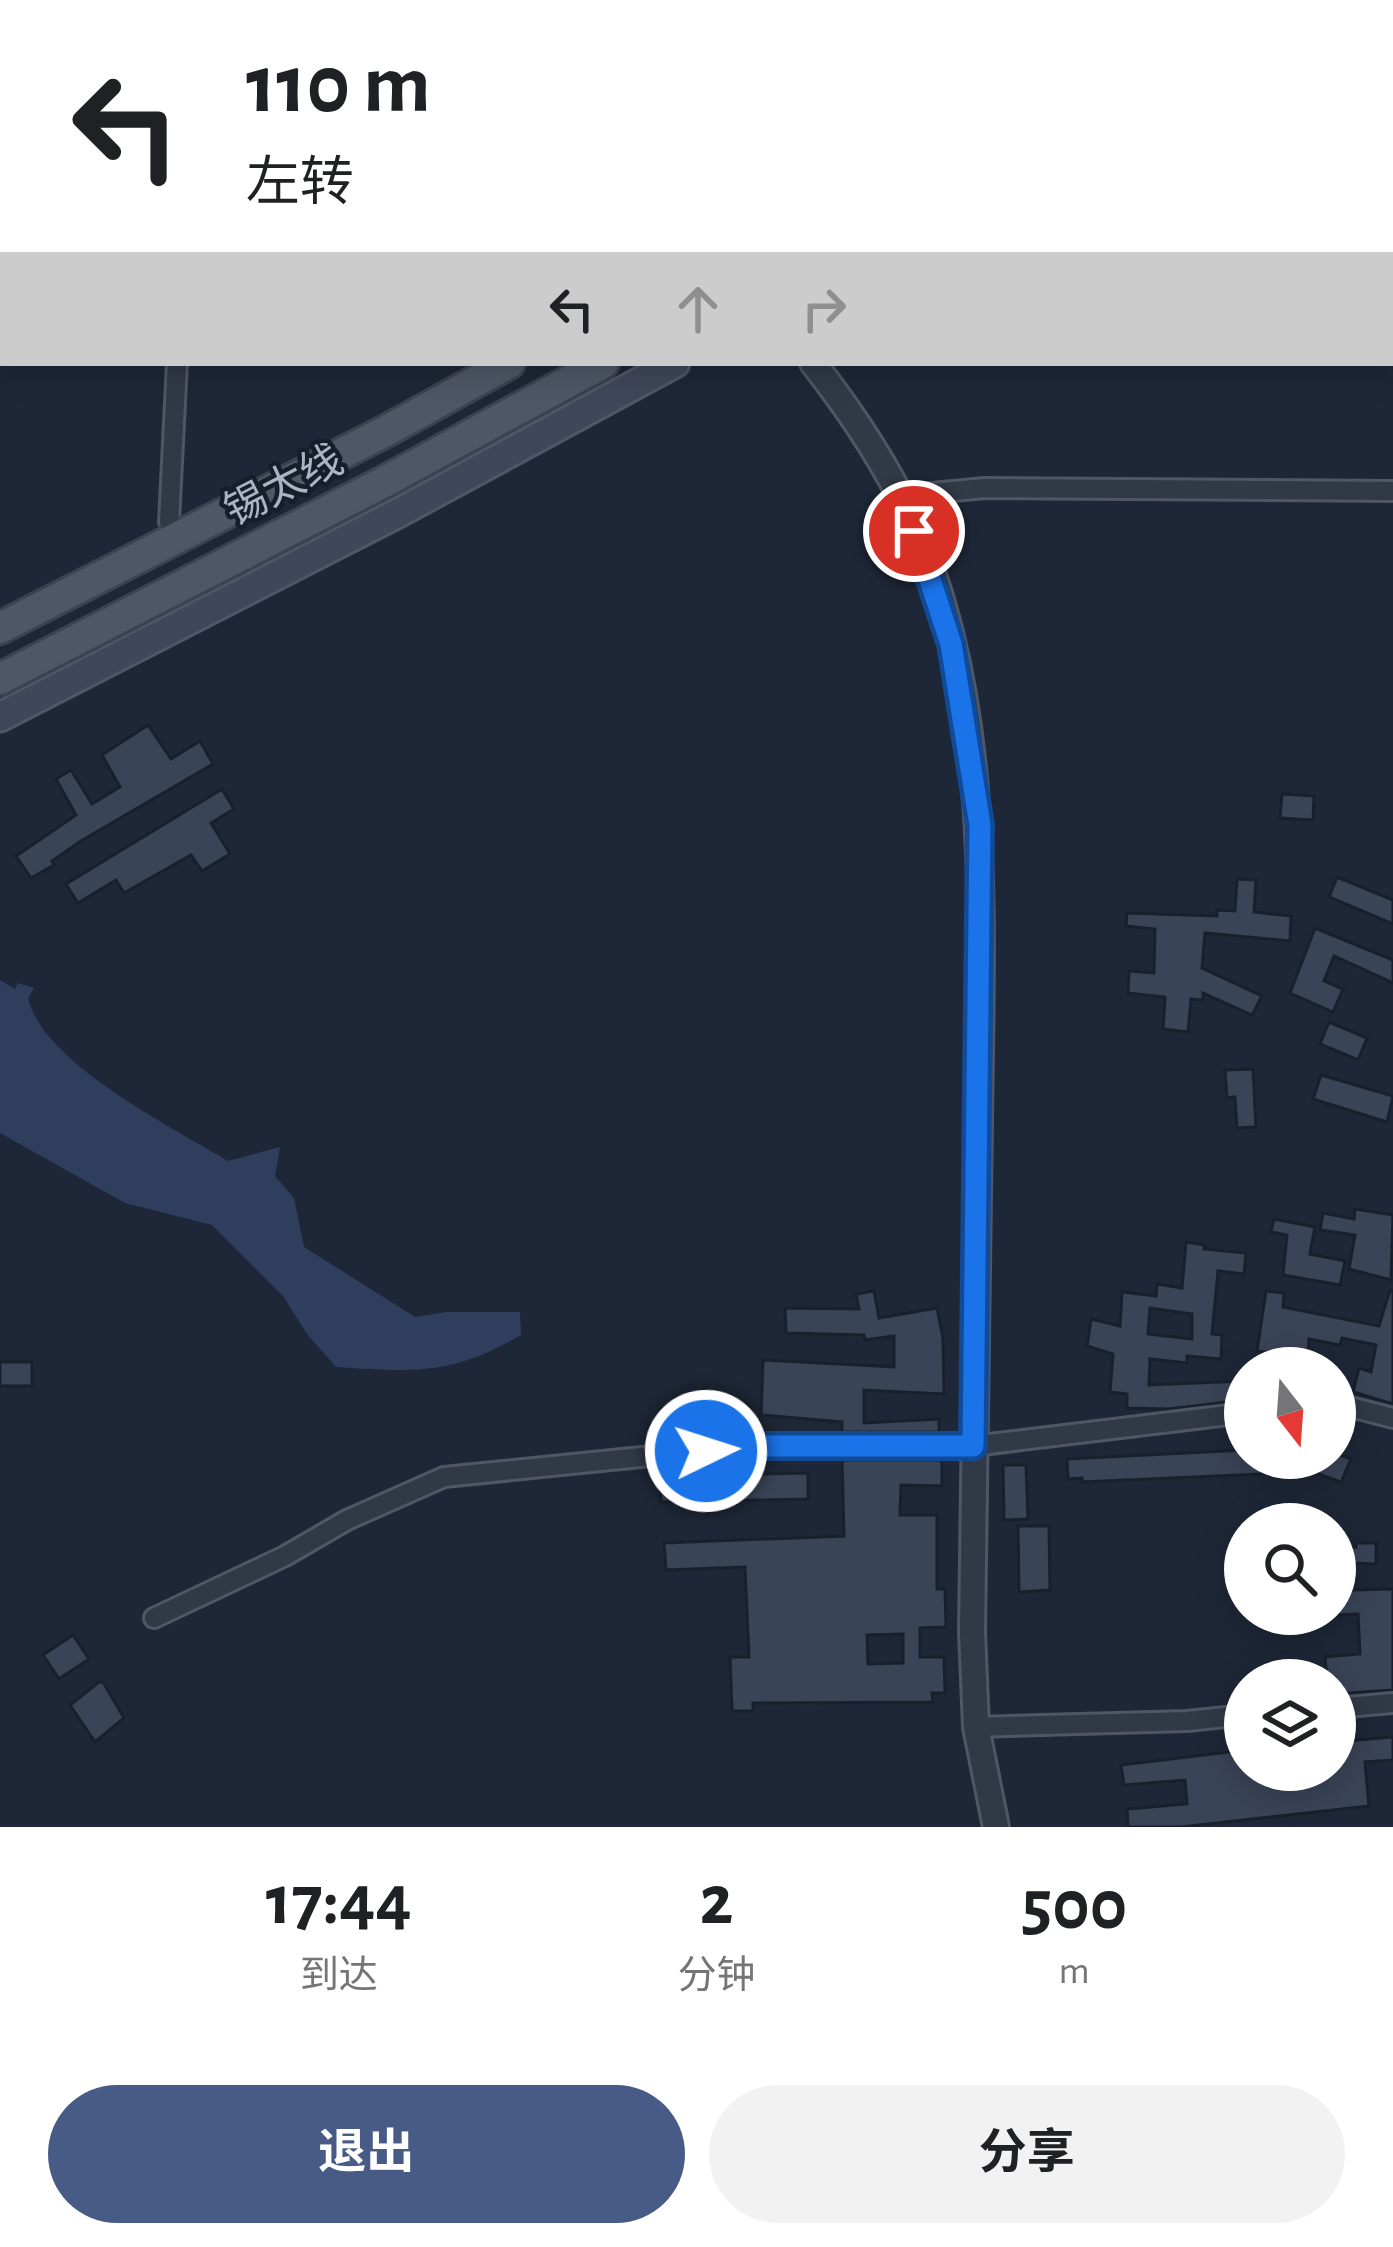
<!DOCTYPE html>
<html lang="zh">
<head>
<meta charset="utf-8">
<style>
  body { margin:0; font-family:"Alegreya Sans","Noto Sans SC",sans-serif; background:#f2f2f2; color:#202124; height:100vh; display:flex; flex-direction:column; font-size:45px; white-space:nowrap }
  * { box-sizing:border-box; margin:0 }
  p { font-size:39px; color:#757577 }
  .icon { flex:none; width:66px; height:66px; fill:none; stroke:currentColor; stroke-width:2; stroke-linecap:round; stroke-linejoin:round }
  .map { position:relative; height:1827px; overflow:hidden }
  .panel { display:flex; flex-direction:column; background:#fff; flex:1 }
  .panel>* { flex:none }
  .banner { position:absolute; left:0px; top:0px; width:1395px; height:366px; box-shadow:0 6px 30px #0003; background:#fff; color:#202124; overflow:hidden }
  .needle { width:78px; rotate:163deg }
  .buttons { position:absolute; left:1224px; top:1347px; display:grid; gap:24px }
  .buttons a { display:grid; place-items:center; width:132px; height:132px; border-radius:50%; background:#fff; box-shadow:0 6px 30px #0003; font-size:60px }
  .pin { position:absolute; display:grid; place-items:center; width:102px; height:102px; color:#fff; margin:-51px; border:6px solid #fff; border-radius:50%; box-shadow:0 3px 12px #0007 }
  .me { position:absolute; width:132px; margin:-66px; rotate:86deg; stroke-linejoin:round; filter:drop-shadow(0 0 9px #0008) }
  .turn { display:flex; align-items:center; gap:42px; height:252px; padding:0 48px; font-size:54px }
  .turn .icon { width:156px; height:156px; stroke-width:2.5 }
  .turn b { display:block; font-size:84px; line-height:102px }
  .lanes { display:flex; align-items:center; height:114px; padding:0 48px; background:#0003; justify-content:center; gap:60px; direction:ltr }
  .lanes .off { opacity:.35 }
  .eta { display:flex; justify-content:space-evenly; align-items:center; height:204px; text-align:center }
  .eta b { font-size:72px; font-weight:700; line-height:84px }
  .button { display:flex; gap:24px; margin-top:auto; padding:24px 48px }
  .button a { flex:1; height:138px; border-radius:72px; background:#475b86; color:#fff; font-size:48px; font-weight:700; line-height:138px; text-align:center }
  .button a+a { background:#f2f2f2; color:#202124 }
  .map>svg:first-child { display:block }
</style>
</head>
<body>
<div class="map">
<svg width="1393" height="1827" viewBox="0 0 1393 1827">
  <rect width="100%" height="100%" fill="#1e2737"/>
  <path fill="#2f3e5d" d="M0,980L15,989L18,983L34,988L28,998C43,1063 172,1127 228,1161L280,1147L275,1176L294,1198L304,1247L415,1317L447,1312H520L521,1335C451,1376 413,1372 336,1367L307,1334L283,1296L212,1225L125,1203L0,1133Z"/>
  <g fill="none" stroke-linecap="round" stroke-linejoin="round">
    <path stroke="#2f3e5d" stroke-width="27" d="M0,126H3"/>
  </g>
  <g fill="#3a4457" stroke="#19202d" stroke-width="3" fill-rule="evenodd">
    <path d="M148,725L171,759L200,741L213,764L81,841L52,861L54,865L31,878L16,856L76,815L56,779L71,770L92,804L120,787L102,755Z"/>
    <path d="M222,789L234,809L211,823L230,854L202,871L191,855L124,893L116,880L78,903L66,884Z"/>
    <path d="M1282,794L1314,796L1313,820L1280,818Z"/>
    <path d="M1337,877L1393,900V924L1329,897Z"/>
    <path d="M1237,879L1256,880L1254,912L1291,916L1290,941L1205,933L1202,968L1262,996L1252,1015L1203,993V1000L1191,999L1188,1032L1163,1029L1165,997L1128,993L1129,971L1154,973L1155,929L1126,926L1127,913L1217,916V910L1235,911Z"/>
    <path d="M1315,928L1393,960V983L1334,956L1324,981L1343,989L1333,1012L1290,993Z"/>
    <path d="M1329,1022L1367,1038L1358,1060L1320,1044Z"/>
    <path d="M1253,1069L1256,1127L1237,1128L1235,1097L1227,1098L1225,1070Z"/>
    <path d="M1321,1075L1393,1096L1387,1122L1313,1099Z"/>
    <path d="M1355,1209L1393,1215L1391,1280L1349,1269L1355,1235L1320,1230L1323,1213L1354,1219Z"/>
    <path d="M1274,1219L1315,1227L1310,1254L1345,1261L1340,1285L1283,1275L1287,1235L1271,1232Z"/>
    <path d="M1186,1242L1205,1245L1204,1249L1246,1253L1244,1274L1218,1271L1212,1334L1222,1335L1221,1359L1187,1356V1363L1150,1359L1149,1385L1245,1381V1400L1168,1409L1127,1408V1394L1110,1392L1113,1354L1087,1346L1091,1319L1120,1326L1122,1292L1156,1296L1157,1284L1182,1288ZM1150,1308L1192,1314V1339L1148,1334Z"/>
    <path d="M1390,1290L1393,1291V1404L1353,1392L1359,1368L1371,1372L1376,1345L1342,1338L1340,1345L1309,1339L1308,1358L1257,1351L1266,1291L1284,1293L1283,1307L1379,1326Z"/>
    <path d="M874,1291L879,1318L937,1308L943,1338L944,1394L864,1390V1423L939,1419V1432H842V1422L761,1415L763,1360L894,1367V1336L865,1340L864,1335L786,1333L785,1308L859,1309L856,1294Z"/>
    <rect x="0" y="1362" width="32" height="24"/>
    <path d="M1245,1450V1458H1282V1473L1082,1482V1478L1068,1479L1067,1459Z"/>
    <path d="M1335,1453L1351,1459L1341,1482L1307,1470L1312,1458H1335Z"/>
    <path d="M842,1460H942V1486L901,1485L900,1515H937V1589H945L946,1627L920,1628V1657H944L945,1693H932L933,1702L753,1703V1711H732L730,1657H749L745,1567L666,1570L664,1543L844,1536ZM903,1634V1663L868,1664L867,1635Z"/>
    <path d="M1003,1465H1026L1028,1519L1004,1520Z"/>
    <path d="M808,1473V1499L661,1502L659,1476Z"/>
    <path d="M1018,1526H1049L1050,1590L1019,1592Z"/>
    <path d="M1356,1543H1376V1564L1352,1563V1590L1393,1589V1690L1335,1694V1678H1327L1325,1657L1360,1654L1358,1614L1335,1615L1336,1548L1356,1547Z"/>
    <path d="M73,1635L89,1659L59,1679L43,1655Z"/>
    <path d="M99,1682H103L124,1718L95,1742L70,1705Z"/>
    <path d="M1393,1737V1760L1365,1762L1369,1806L1181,1827H1128L1127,1809L1187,1804L1185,1780L1124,1785L1121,1765L1245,1750V1770H1335V1742Z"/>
  </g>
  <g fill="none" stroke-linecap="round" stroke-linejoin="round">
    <defs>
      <g id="minor">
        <path d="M900,496L985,488L1393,491"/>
        <path d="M169,522L177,363"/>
        <path d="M1335,1403L1393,1418"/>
        <path d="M154,1618L285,1556L347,1520L444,1477L750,1446H973L1245,1413"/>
        <path d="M1335,1708L1393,1703"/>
        <path d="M976,1727L1187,1721L1245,1715"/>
      </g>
      <path id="tertiary" d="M813,363C845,404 874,446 898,492C996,680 981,919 979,1124C977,1293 973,1462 972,1632L976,1727L996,1827"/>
      <g id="secondary">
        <path d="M509,0L510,3"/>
        <path d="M541,0L543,3"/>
        <path d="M1330,3L1336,0"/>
        <path d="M0,717L400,512L675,363"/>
      </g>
      <g id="primary">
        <path d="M1159,3L1164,0"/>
        <path d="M1260,3L1265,0"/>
        <path d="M0,628L388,430L509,363"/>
        <path d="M0,679L384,482L603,363"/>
      </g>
    </defs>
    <use href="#minor" stroke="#4f5665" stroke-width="24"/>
    <use href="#tertiary" stroke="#4f5665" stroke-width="30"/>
    <use href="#secondary" stroke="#4f5665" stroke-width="33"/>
    <use href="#primary" stroke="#3b4250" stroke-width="36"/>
    <use href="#minor" stroke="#313947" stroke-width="18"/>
    <use href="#tertiary" stroke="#313947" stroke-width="24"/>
    <use href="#secondary" stroke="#3f475a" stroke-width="27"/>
    <use href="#primary" stroke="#4f5767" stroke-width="30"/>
  </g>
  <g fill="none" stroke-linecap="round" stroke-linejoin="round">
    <defs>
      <path id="route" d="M706,1451L750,1446H973L980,825L951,644L914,531"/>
    </defs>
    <use href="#route" stroke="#114b97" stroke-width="30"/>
    <use href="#route" stroke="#1a73e8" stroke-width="21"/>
  </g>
  <g text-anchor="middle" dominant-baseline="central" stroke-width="9" stroke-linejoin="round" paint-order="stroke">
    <g font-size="42" fill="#abb3c4" stroke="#171e2b">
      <text transform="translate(284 486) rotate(-27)">锡太线</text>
    </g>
  </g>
</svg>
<div class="buttons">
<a><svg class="needle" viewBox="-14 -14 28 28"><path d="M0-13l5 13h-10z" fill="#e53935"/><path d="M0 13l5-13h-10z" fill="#757577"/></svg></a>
<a><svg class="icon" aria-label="search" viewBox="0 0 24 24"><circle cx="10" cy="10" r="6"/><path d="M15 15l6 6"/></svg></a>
<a><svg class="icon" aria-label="layers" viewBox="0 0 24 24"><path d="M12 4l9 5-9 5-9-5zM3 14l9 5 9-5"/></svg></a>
</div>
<div class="pin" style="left:914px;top:531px;background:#d93025"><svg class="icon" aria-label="arrive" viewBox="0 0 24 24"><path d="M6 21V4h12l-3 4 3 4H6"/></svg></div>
<svg class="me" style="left:706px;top:1451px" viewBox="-20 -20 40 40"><circle r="17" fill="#1a73e8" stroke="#fff" stroke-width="3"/><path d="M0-11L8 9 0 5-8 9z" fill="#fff"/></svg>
<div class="banner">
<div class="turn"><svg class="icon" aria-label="left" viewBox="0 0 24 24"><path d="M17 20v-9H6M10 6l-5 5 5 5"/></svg><div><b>110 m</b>左转</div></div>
<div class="lanes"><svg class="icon" aria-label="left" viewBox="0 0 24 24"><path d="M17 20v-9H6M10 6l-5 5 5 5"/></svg><svg class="icon off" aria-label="ahead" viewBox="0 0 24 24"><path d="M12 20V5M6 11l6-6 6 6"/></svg><svg class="icon off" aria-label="right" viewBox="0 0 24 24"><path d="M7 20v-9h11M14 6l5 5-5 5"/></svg></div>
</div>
</div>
<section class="panel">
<div class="eta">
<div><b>17:44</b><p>到达</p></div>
<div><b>2</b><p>分钟</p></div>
<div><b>500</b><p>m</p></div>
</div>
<div class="button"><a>退出</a><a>分享</a></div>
</section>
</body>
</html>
